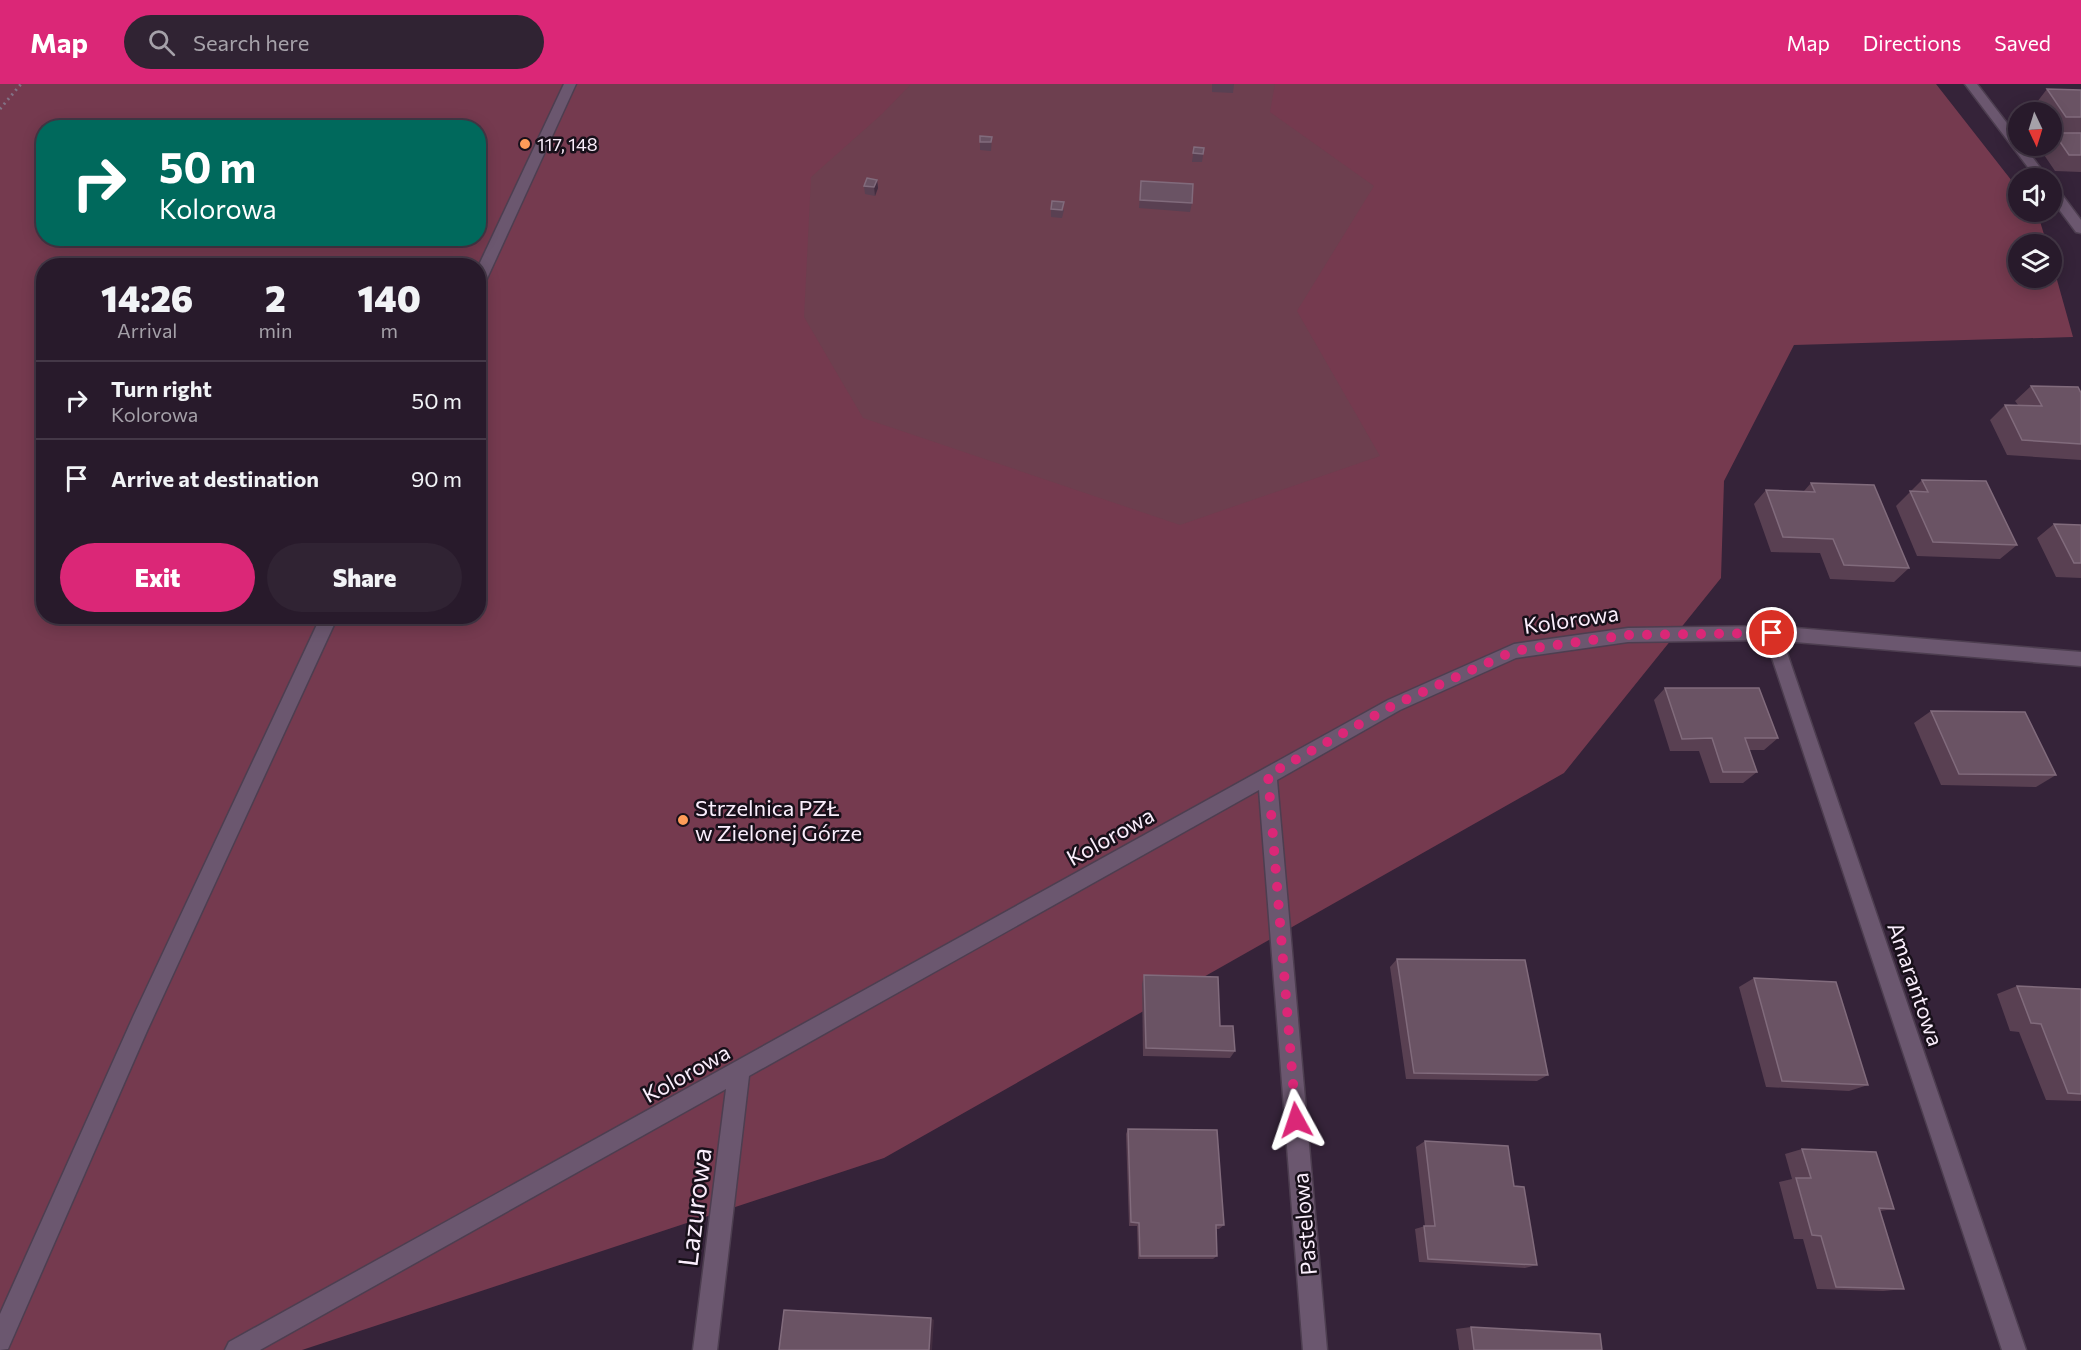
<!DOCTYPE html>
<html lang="en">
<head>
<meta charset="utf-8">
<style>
  body { margin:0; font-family:Commissioner,sans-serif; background:#302333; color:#f1f3f6; height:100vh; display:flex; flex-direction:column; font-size:22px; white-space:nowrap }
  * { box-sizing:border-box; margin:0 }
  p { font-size:20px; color:#a5a1a9 }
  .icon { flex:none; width:33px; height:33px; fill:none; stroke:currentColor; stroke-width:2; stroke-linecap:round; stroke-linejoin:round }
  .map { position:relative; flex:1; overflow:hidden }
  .sheet { position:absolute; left:36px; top:174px; width:450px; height:366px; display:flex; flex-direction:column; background:#281a2b; border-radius:24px; box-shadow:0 3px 15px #0003,0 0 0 2px #443847 }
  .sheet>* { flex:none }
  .top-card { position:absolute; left:36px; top:36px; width:450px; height:126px; border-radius:24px; box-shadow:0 3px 15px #0003,0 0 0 2px #443847; background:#00695c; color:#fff; overflow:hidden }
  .needle { width:39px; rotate:176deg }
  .tools { position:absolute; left:2008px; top:18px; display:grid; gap:12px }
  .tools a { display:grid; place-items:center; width:54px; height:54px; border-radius:50%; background:#281a2b; box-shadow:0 3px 15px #0003,0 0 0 2px #443847; font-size:30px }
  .pin { position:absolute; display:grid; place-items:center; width:51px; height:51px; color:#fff; margin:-26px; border:3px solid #fff; border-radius:50%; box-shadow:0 2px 6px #0007 }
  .me { position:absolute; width:66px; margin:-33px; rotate:355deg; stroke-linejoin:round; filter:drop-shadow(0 0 4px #0008) }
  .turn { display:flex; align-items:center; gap:21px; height:126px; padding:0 24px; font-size:27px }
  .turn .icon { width:78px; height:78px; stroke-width:2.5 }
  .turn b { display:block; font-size:42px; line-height:51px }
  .eta { display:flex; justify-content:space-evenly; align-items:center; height:102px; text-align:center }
  .eta b { font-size:36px; font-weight:800; line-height:42px }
  .action { display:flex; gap:12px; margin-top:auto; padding:12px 24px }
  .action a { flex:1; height:69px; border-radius:36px; background:#db2777; color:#fff; font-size:24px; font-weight:800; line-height:69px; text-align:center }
  .action a+a { background:#302333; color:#f1f3f6 }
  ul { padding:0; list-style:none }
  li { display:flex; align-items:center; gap:18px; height:78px; padding:0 24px; border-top:2px solid #443847 }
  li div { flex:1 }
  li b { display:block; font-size:22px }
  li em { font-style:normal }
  header { display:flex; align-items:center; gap:36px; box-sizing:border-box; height:84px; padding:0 30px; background:#db2777; color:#fff }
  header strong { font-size:28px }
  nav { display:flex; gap:33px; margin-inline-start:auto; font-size:21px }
  .search { width:420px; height:54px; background:#302333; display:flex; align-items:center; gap:15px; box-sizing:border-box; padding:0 21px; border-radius:33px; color:#a5a1a9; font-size:22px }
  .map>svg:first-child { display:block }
</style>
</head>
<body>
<header>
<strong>Map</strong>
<div class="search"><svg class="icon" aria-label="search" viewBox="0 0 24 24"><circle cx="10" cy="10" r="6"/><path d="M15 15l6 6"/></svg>Search here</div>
<nav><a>Map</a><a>Directions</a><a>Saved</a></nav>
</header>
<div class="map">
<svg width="2081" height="1266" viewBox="0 0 2081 1266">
  <rect width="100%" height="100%" fill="#352339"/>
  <path fill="#6d3f4f" d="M583,0H1506L1648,508L7,1266L478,532Z"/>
  <path fill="#753a4f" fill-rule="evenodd" d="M0,0H911L882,30L811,93L804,233L863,334L1180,441L1380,372L1297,227L1374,102L1270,28L1275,0H1936L2019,106V128H2036L2038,131L2047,160H2019V194H2052V178L2073,253L1794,261L1724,397L1721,494L1564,689L884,1074L302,1266H0ZM44,44H478V154H44ZM44,182H478V532H44Z"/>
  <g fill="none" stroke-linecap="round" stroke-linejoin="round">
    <defs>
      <g id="minor">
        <path d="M564,0H576L485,199L478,204V183Z"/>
        <path d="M1965,0H1977L2019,55V62H2024L2048,94H2036Z"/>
        <path d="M2052,103L2057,104L2081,136V149L2076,148L2052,116Z"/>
        <path d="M321,532H338L147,947L8,1265L0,1266V1230L133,933Z"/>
        <path d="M1772,542L2081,568V582L1783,557L2026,1266H2002L1766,556L1628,558L1516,574L1400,626L1277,696L1327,1266H1303L1259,706L749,992L717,1266H693L726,1005L260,1266H225L229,1258L1388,616L1514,560L1628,544Z"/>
      </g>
    </defs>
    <use href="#minor" stroke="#4d3e50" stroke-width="3"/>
    <path stroke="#827285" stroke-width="3" stroke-dasharray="2 4" stroke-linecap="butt" d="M0,25L21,0"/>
    <use href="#minor" fill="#6b576f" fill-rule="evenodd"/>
  </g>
  <g fill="#594052">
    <path d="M1212,0H1234L1233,9L1212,8Z"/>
    <path d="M2047,5L2081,6V88L2055,87L2040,65L2044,62H2052V51L2054,49L2052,48V28H2039L2034,22Z"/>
    <path d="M992,53L991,67L980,66V58Z"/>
    <path d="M1194,63L1204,64L1202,78H1192Z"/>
    <path d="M877,96L878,104L875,112L865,110L864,102Z"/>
    <path d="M1141,97L1192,119L1190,128L1139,124Z"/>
    <path d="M1051,125L1064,126L1062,134L1051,133Z"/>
    <path d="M2031,302L2081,309V376L2007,371L1990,336L2005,321H2018L2015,317Z"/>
    <path d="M1922,396L2017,461L2000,475L1917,472L1896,422Z"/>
    <path d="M1811,399L1909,484L1894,498L1830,495L1820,469L1771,468L1754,420L1766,406L1804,407Z"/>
    <path d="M2054,440L2080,441L2081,440V494L2056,493L2037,454Z"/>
    <path d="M1665,604L1778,654L1764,666H1749L1757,688L1743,699H1710L1699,667H1670L1654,616Z"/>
    <path d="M1931,627L2056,691L2036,703L1941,701L1914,639Z"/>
    <path d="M1397,875L1548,991L1537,997L1406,995L1390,883Z"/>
    <path d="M1144,891L1220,942L1235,967L1230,974L1143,972L1142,900Z"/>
    <path d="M1754,894L1868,1001L1849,1007L1766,1003L1739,903Z"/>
    <path d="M2017,902L2081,905V1017L2046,1016L2019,948L2010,947L1997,910Z"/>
    <path d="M1128,1045L1224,1141L1219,1145H1216L1217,1172L1213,1175H1138L1137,1142H1129L1126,1050Z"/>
    <path d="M1425,1057L1514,1102L1537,1181L1525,1184L1419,1178L1415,1145L1425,1142L1416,1063Z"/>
    <path d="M1802,1065L1894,1125L1880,1127L1904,1205L1883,1207L1817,1205L1803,1155H1794L1779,1098L1792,1095L1785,1070Z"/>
    <path d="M1471,1243L1602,1266H1459L1456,1245Z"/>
  </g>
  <g fill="#432d40">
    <path d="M877,96L878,104L875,112L874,103Z"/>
    <path d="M931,1234L934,1236L932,1266H929Z"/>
  </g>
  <g fill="#6a5364" stroke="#816b7c" stroke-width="1.5">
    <path d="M2047,5L2081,6V33H2066Z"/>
    <path d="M2054,49H2081V71H2069Z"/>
    <path d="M980,52L992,53L991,58H980Z"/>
    <path d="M1194,63L1204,64L1203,70L1193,69Z"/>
    <path d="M867,94L877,96L874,103L864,102Z"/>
    <path d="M1141,97L1193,100L1192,119L1140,116Z"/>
    <path d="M1052,117L1064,118L1062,126L1051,125Z"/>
    <path d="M2031,302L2078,303L2081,309V360L2022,356L2005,321L2042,322Z"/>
    <path d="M1922,396L1986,397L2017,461L1933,458L1910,407L1928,408Z"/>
    <path d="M1811,399L1874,401L1909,484L1844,481L1833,455L1783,453L1766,406L1815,408Z"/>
    <path d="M2054,440L2081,441V479H2074Z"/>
    <path d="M1665,604H1759L1778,654H1745L1757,688H1723L1712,654L1682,655Z"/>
    <path d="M1931,627L2025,628L2056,691L1959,690Z"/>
    <path d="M1397,875L1525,876L1548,991L1414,989Z"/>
    <path d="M1144,891L1218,893L1220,942H1233L1235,967L1146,964Z"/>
    <path d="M1754,894L1836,898L1868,1001L1782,997Z"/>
    <path d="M2017,902L2081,905V1010L2068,1009L2041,940L2031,939Z"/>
    <path d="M1128,1045L1217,1046L1224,1141H1216L1217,1172H1140L1139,1139L1131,1138Z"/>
    <path d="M1425,1057L1508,1062L1514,1102L1524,1103L1537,1181L1428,1175L1424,1142H1435Z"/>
    <path d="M1802,1065L1876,1068L1894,1125L1879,1124L1904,1205L1836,1203L1821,1152L1812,1151L1796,1094H1811Z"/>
    <path d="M784,1226L931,1234L929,1266H779Z"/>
    <path d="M1471,1243L1600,1250L1602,1266H1474Z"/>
  </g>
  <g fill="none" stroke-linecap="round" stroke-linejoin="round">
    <path stroke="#db2777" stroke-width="10" stroke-dasharray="0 18" d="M1296,1036L1268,691L1394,621L1514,567L1628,551L1772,549"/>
  </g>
  <g fill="#fe9c58" stroke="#18101a" stroke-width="2">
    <circle cx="525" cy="60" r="6"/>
    <circle cx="683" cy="736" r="6"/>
  </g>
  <g text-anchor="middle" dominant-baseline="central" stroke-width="5" stroke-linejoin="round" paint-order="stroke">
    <g font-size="18" fill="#faeefc" stroke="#18101a" text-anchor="start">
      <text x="537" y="60">117, 148</text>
    </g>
    <g font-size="22" fill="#faeefc" stroke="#18101a">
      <text transform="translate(1571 535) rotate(-8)">Kolorowa</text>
      <text transform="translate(1110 752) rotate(-29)">Kolorowa</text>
      <text transform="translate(1916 900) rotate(71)">Amarantowa</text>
      <text transform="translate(686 989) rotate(-29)">Kolorowa</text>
      <text transform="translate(1304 1140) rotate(-95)">Pastelowa</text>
    </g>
    <g font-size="22" fill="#faeefc" stroke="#18101a" text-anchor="start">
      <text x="695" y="723">Strzelnica PZŁ<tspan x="695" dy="25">w Zielonej Górze</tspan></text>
    </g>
    <g font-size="27" fill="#faeefc" stroke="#18101a">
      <text transform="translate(694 1123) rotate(-83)">Lazurowa</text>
    </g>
  </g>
</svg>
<div class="tools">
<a><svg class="needle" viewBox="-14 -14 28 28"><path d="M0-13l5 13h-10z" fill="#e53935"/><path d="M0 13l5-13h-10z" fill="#a5a1a9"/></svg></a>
<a><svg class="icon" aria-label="sound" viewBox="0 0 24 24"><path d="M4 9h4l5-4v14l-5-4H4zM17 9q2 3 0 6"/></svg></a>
<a><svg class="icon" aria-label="layers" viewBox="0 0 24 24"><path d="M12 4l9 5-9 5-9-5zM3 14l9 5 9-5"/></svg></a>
</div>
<div class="pin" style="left:1772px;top:549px;background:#d93025"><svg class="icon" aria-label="arrive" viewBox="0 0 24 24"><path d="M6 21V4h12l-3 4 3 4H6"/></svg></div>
<svg class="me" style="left:1296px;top:1036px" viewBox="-20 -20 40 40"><path d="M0-17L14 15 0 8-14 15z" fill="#db2777" stroke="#fff" stroke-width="4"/></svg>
<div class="top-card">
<div class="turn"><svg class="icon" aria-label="right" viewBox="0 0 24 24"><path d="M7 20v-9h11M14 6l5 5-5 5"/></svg><div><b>50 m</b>Kolorowa</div></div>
</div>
<section class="sheet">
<div class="eta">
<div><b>14:26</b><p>Arrival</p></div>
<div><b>2</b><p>min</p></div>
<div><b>140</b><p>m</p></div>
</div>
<ul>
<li><svg class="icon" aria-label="right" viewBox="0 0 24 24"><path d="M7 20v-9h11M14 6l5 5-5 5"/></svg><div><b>Turn right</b><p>Kolorowa</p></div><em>50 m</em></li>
<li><svg class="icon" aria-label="arrive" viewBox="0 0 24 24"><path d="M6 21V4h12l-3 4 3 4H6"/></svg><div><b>Arrive at destination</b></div><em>90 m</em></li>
</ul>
<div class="action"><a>Exit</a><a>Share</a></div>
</section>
</div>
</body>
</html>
